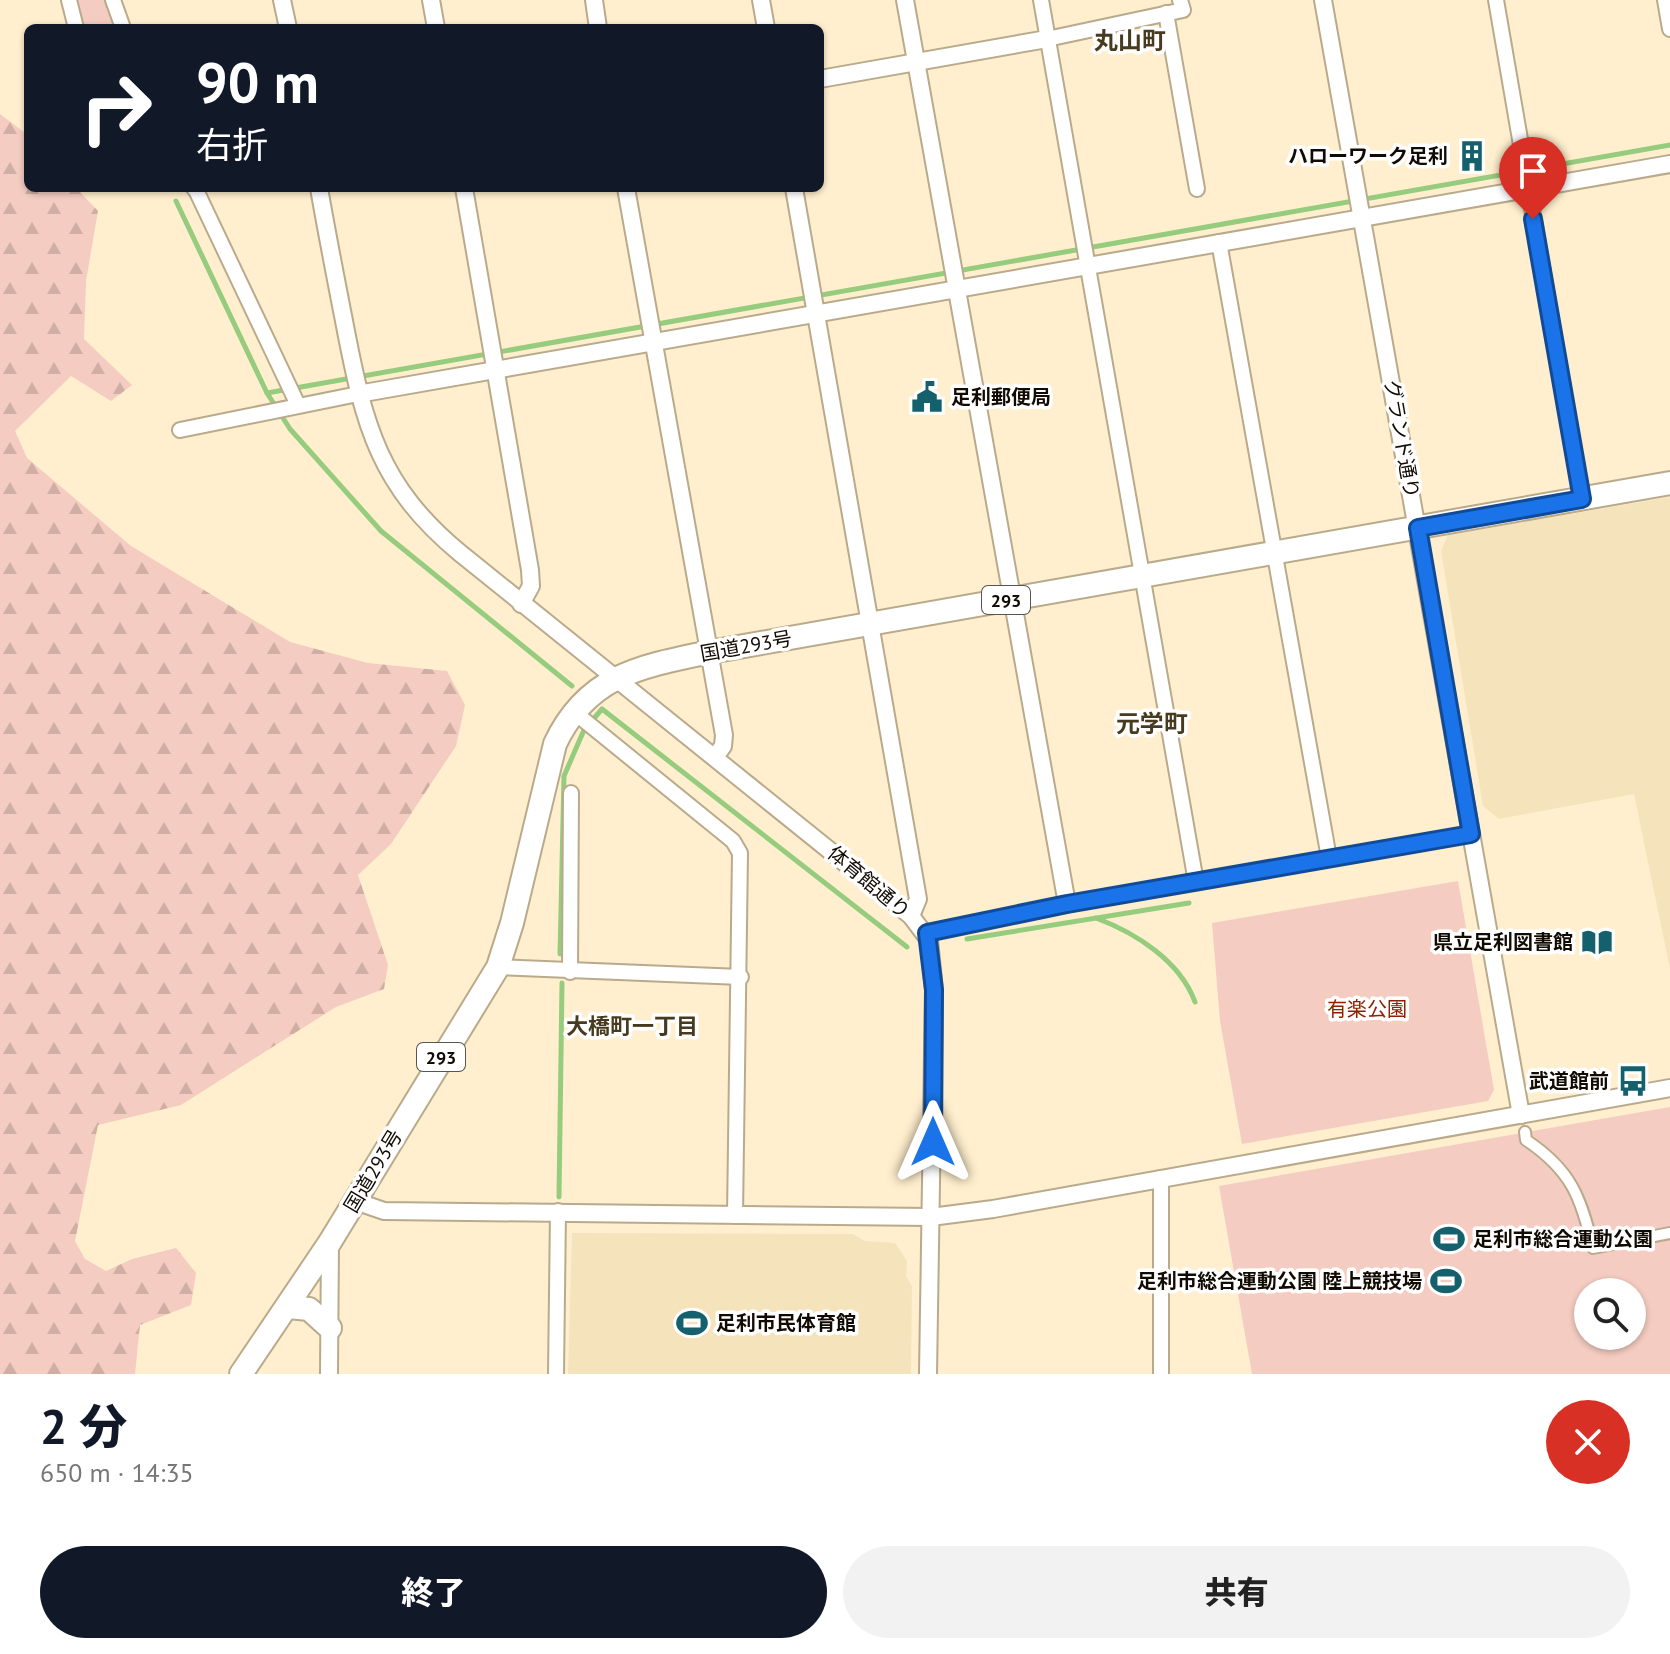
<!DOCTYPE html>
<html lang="ja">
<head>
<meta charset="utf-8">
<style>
  body { margin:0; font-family:"PT Sans","Noto Sans JP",sans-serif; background:#f2f2f2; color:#222; height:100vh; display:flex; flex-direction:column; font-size:30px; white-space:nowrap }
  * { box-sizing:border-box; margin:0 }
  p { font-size:26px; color:#767676 }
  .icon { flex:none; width:44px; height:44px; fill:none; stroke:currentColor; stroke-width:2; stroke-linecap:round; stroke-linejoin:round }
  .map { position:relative; height:1374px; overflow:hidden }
  .drawer { display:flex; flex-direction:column; background:#fff; flex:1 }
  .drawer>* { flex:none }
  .hud { position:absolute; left:24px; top:24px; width:800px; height:168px; border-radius:12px; box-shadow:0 2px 6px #0004; background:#111827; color:#fff; overflow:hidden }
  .buttons { position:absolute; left:1574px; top:1278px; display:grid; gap:16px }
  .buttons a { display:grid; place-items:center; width:72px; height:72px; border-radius:50%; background:#fff; box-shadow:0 2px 6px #0004; font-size:40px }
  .pin { position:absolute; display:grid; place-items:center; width:68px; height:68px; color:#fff; margin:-82px -34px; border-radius:50% 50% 50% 0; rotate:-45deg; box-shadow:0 0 8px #0007 }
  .pin .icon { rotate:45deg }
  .me { position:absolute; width:88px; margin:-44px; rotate:0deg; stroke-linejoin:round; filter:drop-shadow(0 0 6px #0008) }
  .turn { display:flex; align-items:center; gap:28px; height:168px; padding:0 40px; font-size:36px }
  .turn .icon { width:104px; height:104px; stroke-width:2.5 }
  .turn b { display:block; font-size:56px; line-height:68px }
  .round { display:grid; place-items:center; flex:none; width:84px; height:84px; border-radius:42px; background:#f2f2f2 }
  .headline { display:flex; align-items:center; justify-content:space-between; height:136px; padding:0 40px }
  h1 { font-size:48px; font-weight:800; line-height:60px; color:#111827 }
  .action { display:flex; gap:16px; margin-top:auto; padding:16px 40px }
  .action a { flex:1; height:92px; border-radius:48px; background:#111827; color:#fff; font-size:32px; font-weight:800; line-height:92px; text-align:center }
  .action a+a { background:#f2f2f2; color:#222 }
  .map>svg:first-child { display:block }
</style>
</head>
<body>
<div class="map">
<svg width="1670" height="1374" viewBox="0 0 1670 1374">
  <defs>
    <pattern id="forest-firs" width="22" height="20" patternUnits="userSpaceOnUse" patternTransform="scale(2)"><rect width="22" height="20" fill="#f4ccc1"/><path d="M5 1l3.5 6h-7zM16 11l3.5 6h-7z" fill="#d0aea4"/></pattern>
  </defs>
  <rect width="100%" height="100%" fill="#ffefce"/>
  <g fill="#f5e3bb">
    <path d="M1670,497V969L1634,794L1499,819L1483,806L1441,551L1448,535Z"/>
    <path d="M572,1233L853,1234L865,1241L895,1243L907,1261L906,1276L912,1286L911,1374H568Z"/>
  </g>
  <path fill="url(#forest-firs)" d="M0,114L28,135V188H76L98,211L86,281L84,339L132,385L111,401L71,376L15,431L27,458L131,546L290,642L368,663L447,671L465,705L456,746L391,844L358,875L388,965L384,989L336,1007L181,1105L98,1125L75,1241L85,1259L106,1271L132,1259L176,1248L196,1273L191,1305L140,1325L135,1374H0Z"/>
  <g fill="#f4ccc1" fill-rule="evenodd">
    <path d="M76,0H106L115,28H85Z"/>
    <path d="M1458,881L1494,1090L1488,1101L1242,1144L1220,1021L1212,923Z"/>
    <path d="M1670,1107V1374H1252L1219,1186ZM1588,1292H1632V1336H1588Z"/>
  </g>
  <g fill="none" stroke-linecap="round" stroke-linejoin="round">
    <g stroke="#96cc7d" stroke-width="5">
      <path d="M176,201L267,393L290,429L381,531L572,686"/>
      <path d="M267,393L1670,145"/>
      <path d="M1096,918C1136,933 1180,961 1195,1002"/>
      <path d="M967,939L1189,903"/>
      <path d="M560,954L564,776L584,730L602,709L907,947"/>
      <path d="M559,1197L562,983"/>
    </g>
    <defs>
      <path id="pedestrian" d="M1525,1132L1526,1140C1571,1170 1581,1197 1593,1248L1670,1233"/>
      <g id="minor">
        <path d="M69,0L76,28"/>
        <path d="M113,0L123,28"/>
        <path d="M1041,0L1196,882"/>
        <path d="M1496,0L1582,499"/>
        <path d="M1665,0L1670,29"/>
        <path d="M1166,13L1197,189"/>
        <path d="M1047,39L1183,10L1180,0"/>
        <path d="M195,188L297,403"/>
        <path d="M1219,242L1329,858"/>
        <path d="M180,430L358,394"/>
        <path d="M574,712L733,841L740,853L735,1216"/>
        <path d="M927,933L1067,904L1471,834"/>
        <path d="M498,967L741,977"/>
        <path d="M570,972L571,793"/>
        <path d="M556,1374L558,1211"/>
        <path d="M1161,1374V1178"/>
      </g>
      <g id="tertiary">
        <path d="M282,0L288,28"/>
        <path d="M431,0L436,28"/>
        <path d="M594,0L598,28"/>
        <path d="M761,0L766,28"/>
        <path d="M905,0L1067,904"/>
        <path d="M1323,0L1521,1115"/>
        <path d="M820,79L1047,39"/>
        <path d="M195,188H197"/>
        <path d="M319,188C327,234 336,280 345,326C364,425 379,486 460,553L911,916L929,940L934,990L928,1374"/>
        <path d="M464,188L530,570L531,586L521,604"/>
        <path d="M626,188L724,735L723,746L715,757"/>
        <path d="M794,188L918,899L911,916"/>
        <path d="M358,394L1670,164"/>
        <path d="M355,1201L384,1211L931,1217L993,1209L1670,1088"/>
        <path d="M329,1374L330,1242"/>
      </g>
      <g id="trunk">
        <path d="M288,1307L309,1309L330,1328"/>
        <path d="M241,1374L330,1242L498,967L512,923L555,744C587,675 642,666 710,652L1670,483"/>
      </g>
    </defs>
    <use href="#pedestrian" stroke="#b9aa8b" stroke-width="14"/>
    <use href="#minor" stroke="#b9aa8b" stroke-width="18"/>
    <use href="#tertiary" stroke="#b9aa8b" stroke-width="20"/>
    <use href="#trunk" stroke="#b9aa8b" stroke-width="26"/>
    <use href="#pedestrian" stroke="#fff" stroke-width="10"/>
    <use href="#minor" stroke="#fff" stroke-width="14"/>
    <use href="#tertiary" stroke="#fff" stroke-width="16"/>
    <use href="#trunk" stroke="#fff" stroke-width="22"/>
  </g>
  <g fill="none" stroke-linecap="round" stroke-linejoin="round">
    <defs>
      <path id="route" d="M933,1142L934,990L927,933L1067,904L1471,834L1418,528L1582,499L1533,219"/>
    </defs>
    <use href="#route" stroke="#114b97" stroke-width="20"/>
    <use href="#route" stroke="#1a73e8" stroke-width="14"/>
  </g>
  <defs>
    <symbol id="building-bare" viewBox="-9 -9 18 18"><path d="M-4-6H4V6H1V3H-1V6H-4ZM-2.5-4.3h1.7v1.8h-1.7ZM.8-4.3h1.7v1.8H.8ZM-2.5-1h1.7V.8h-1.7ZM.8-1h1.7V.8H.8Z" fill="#15606d" stroke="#fff" stroke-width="2.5" paint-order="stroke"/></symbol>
    <symbol id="civic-bare" viewBox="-9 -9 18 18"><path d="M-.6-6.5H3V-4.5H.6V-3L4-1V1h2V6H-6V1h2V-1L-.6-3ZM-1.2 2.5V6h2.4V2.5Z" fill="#15606d" stroke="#fff" stroke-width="2.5" paint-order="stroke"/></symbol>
    <symbol id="library-bare" viewBox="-9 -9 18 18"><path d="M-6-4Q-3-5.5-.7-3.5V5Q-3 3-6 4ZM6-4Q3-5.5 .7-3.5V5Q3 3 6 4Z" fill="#15606d" stroke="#fff" stroke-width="2.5" paint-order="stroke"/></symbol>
    <symbol id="bus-bare" viewBox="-9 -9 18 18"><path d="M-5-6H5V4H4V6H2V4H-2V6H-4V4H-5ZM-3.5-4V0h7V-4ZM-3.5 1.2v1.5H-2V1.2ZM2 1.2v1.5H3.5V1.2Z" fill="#15606d" stroke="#fff" stroke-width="2.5" paint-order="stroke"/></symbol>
    <symbol id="stadium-bare" viewBox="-9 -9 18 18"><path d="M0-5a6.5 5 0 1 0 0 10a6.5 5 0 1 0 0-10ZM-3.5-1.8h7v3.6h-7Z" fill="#15606d" stroke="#fff" stroke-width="2.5" paint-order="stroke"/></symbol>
  </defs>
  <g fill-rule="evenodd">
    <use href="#building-bare" x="1450" y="134" width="44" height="44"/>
    <use href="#civic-bare" x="905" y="375" width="44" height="44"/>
    <use href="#library-bare" x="1575" y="920" width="44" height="44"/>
    <use href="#bus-bare" x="1611" y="1059" width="44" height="44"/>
    <use href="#stadium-bare" x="1427" y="1217" width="44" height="44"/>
    <use href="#stadium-bare" x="1424" y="1259" width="44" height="44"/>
    <use href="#stadium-bare" x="670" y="1301" width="44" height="44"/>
  </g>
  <g text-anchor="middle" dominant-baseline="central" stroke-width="7" stroke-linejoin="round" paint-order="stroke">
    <g fill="#fff" stroke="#58544f" stroke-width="2">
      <rect x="982" y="586" width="48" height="28" rx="6"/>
      <rect x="417" y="1043" width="48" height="28" rx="6"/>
    </g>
    <g font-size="18" font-weight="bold" fill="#110b03">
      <text x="1006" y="600">293</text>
      <text x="441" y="1057">293</text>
    </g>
    <g font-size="20" font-weight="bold" fill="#110b03" stroke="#fff" text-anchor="end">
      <text x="1448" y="156">ハローワーク足利</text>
      <text x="951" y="397" text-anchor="start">足利郵便局</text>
      <text x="1573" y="942">県立足利図書館</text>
      <text x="1609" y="1081">武道館前</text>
      <text x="1473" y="1239" text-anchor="start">足利市総合運動公園</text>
      <text x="1422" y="1281">足利市総合運動公園 陸上競技場</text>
      <text x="716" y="1323" text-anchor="start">足利市民体育館</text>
    </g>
    <g font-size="20" fill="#110b03" stroke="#fff">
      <text transform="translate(1402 439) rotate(80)">グランド通り</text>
      <text transform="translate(746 646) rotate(-10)">国道293号</text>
      <text transform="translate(869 882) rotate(40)">体育館通り</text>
      <text transform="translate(373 1171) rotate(-59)">国道293号</text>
    </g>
    <g font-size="20" fill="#8f2000" stroke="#fff">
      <text x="1367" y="1009">有楽公園</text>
    </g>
    <g font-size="22" font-weight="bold" fill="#473a1e" stroke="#fff">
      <text x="632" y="1026">大橋町一丁目</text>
    </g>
    <g font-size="24" font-weight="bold" fill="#473a1e" stroke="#fff">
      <text x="1130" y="40">丸山町</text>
      <text x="1152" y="723">元学町</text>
    </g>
  </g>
</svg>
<div class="buttons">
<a><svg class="icon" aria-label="search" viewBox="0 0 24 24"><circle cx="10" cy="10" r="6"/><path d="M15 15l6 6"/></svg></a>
</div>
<div class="pin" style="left:1533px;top:219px;background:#d93025"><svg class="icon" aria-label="arrive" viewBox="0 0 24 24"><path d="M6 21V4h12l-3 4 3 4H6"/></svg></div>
<svg class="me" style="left:933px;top:1142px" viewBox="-20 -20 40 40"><path d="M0-17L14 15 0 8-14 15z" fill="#1a73e8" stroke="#fff" stroke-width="4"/></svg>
<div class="hud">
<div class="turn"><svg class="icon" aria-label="right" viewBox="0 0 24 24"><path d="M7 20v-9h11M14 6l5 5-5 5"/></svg><div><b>90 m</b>右折</div></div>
</div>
</div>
<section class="drawer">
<div class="headline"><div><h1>2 分</h1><p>650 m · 14:35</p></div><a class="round" style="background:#d93025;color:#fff"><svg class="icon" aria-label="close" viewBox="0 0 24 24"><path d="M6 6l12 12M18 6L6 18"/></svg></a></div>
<div class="action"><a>終了</a><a>共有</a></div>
</section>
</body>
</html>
